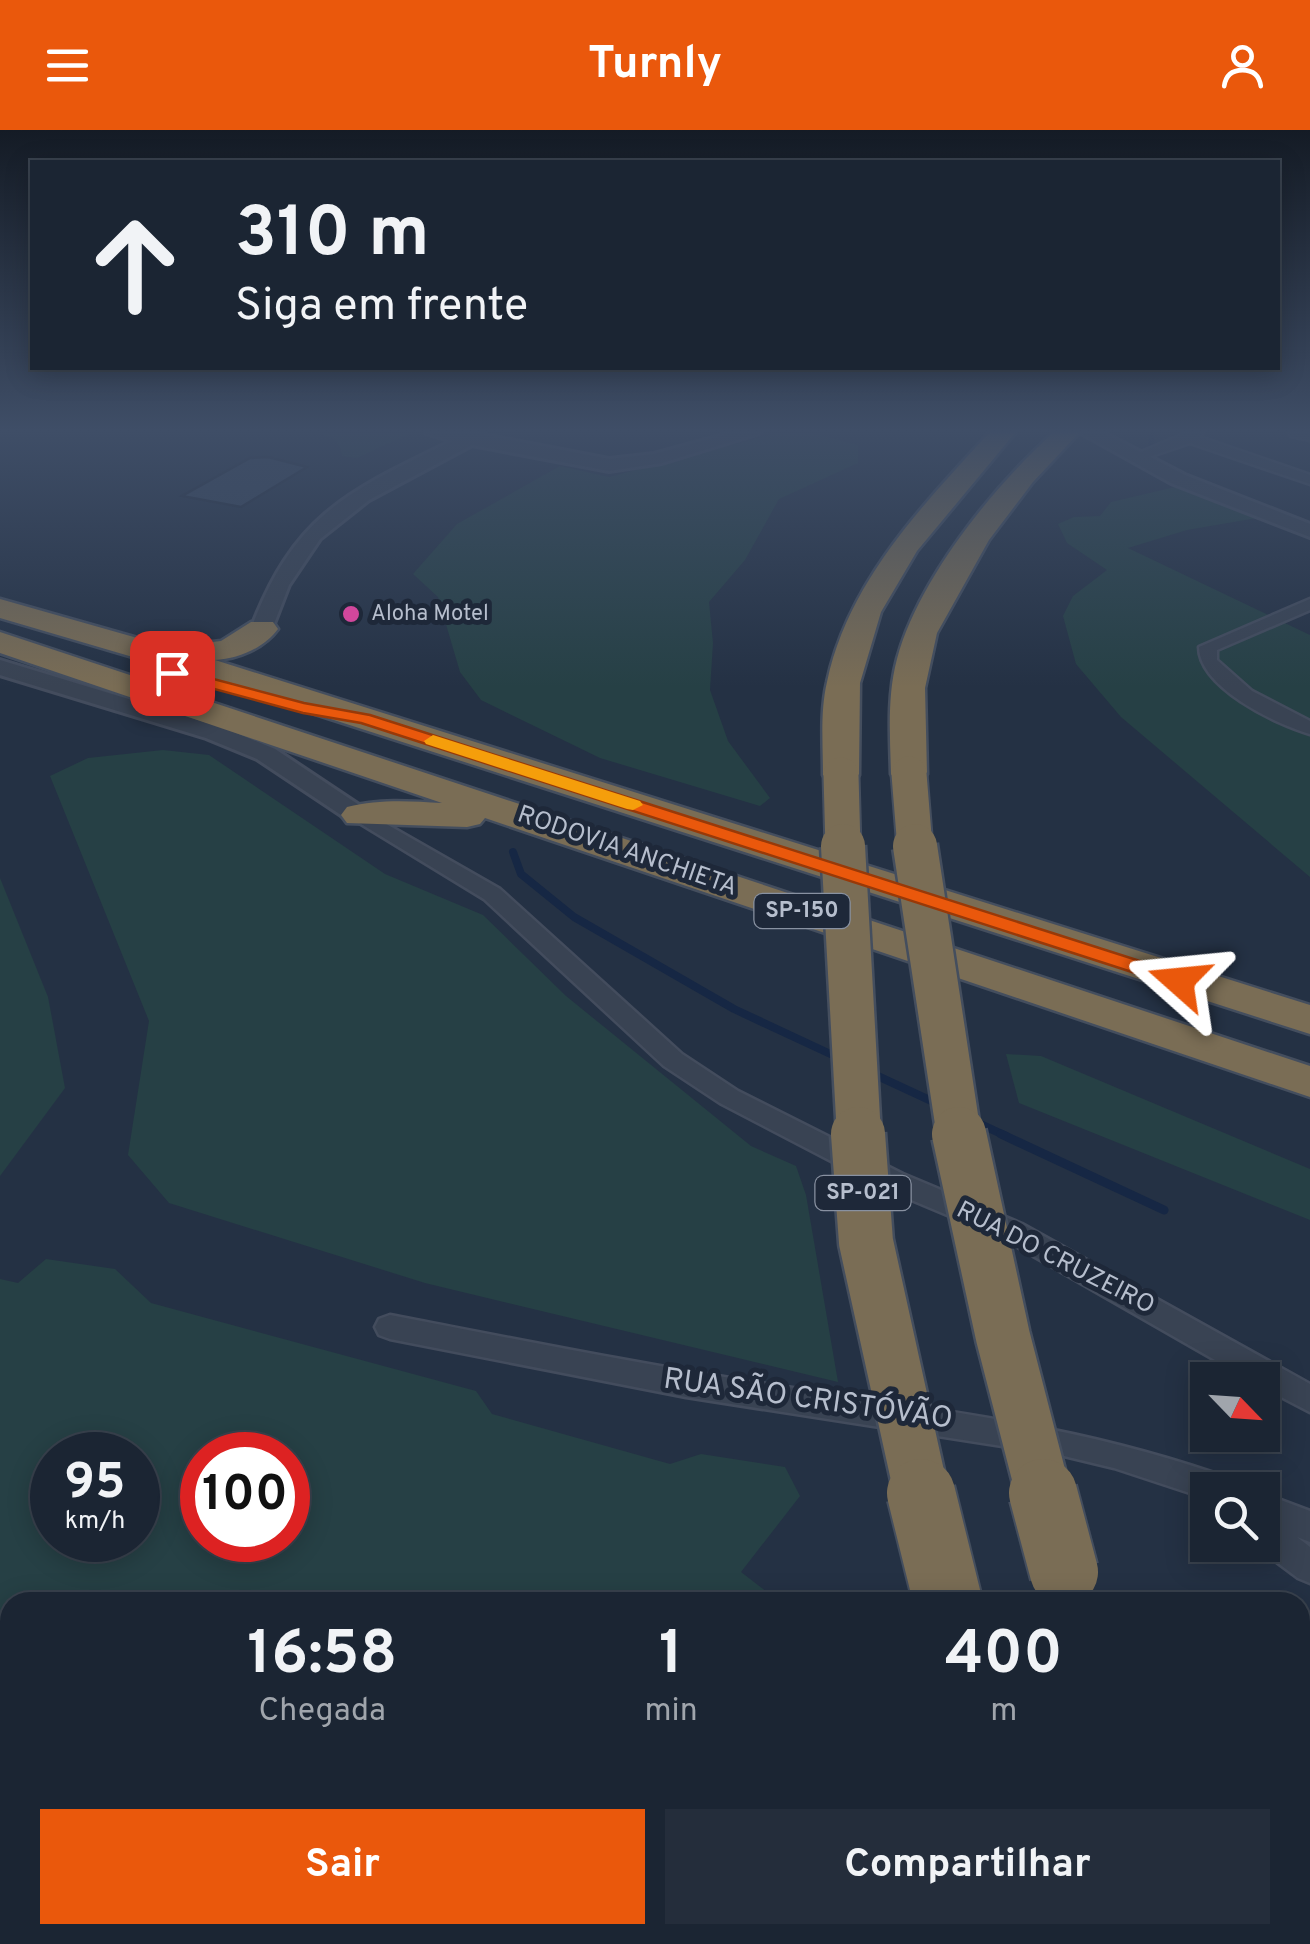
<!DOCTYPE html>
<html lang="pt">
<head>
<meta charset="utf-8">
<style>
  body { margin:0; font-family:Overpass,sans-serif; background:#242d3b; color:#f1f3f6; height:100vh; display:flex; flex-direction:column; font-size:38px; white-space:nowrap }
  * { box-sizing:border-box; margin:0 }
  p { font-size:32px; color:#a0a5ac }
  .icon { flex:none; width:55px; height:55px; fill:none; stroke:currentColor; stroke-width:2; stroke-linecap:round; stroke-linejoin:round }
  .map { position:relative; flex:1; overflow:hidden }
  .details { position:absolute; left:0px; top:1462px; width:1310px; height:352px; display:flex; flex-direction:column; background:#1b2533; border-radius:30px 30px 0 0; box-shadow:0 5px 25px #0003,0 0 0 2px #39424e }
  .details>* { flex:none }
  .guide { position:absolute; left:30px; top:30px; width:1250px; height:210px; border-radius:0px; box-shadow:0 5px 25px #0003,0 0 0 2px #39424e; background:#1b2533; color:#f1f3f6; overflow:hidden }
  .needle { width:65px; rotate:115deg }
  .controls { position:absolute; left:1190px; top:1232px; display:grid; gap:20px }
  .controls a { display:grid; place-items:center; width:90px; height:90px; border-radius:0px; background:#1b2533; box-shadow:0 5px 25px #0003,0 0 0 2px #39424e; font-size:50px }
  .speed { position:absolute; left:30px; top:1302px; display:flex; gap:20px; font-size:50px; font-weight:700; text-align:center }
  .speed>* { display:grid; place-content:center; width:130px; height:130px; border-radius:50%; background:#1b2533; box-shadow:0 5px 25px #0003,0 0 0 2px #39424e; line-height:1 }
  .speed small { font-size:25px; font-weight:400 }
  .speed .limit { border:15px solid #d22; background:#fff; color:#111 }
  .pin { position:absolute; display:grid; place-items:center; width:85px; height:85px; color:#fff; margin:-42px; border-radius:20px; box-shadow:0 5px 15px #0006 }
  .me { position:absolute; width:110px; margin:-55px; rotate:288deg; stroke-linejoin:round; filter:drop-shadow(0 0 8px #0008) }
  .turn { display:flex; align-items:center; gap:35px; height:210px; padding:0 40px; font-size:45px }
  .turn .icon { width:130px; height:130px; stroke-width:2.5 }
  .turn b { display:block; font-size:70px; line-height:85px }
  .eta { display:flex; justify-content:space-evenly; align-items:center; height:170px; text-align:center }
  .eta b { font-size:60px; font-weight:700; line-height:70px }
  .action { display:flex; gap:20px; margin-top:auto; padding:20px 40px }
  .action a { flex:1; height:115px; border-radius:0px; background:#ea580c; color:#fff; font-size:40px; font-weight:700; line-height:115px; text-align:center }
  .action a+a { background:#242d3b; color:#f1f3f6 }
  header { display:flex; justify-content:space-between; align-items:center; height:130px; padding:0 40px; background:#ea580c; color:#fff; font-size:45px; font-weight:700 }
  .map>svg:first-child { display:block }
</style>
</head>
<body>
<header><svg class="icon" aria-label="menu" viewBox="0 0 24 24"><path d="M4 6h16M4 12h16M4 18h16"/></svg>Turnly<svg class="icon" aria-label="person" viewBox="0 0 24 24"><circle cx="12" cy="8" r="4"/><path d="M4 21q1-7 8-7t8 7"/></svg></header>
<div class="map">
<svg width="1310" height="1814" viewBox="0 0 1310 1814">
  <rect width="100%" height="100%" fill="#243144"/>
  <g fill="#264045" fill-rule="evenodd">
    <path d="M313,303H411L357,328L342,326C340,308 330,306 313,303Z"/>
    <path d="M777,303H812L858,315V333L779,369L745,430L709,472L713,513L710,560L728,611L770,668L760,676L600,628L481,570L460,542L438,467L413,444L457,394L560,336L609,347Z"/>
    <path d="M1175,357L1257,388L1187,400L1128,418L1310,505V747L1121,587L1076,534L1063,486L1073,466L1107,440L1067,413L1058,394L1074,387L1100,386L1111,372Z"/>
    <path d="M163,620L209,625L385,744L483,785L566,866L751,1016L796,1036L806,1065L838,1252L425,1153L169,1073L128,1025L149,891L50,646L88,628Z"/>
    <path d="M0,748L48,867L65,958L0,1046Z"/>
    <path d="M1006,924L1041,926L1310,1039V1090L1019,973Z"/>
    <path d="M46,1129L115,1139L151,1173L476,1261L492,1284L670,1334L701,1324L785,1337L800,1366L741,1442L767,1462L810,1461L819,1472H10V1805H994L998,1814H0V1149L18,1153ZM52,1325H138V1410H52ZM202,1325H288V1410H202Z"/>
  </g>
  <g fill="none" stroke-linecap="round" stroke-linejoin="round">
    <path stroke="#162744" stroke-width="5" d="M1150,320L1152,303"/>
    <g stroke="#162744" stroke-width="8">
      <path d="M513,722L521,744L574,787L734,879L839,928"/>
      <path d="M869,942L938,974"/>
      <path d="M978,993L1006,1006"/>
    </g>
    <path stroke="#162744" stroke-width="9" d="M1001,1004L1164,1080"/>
  </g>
  <path fill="#36455a" stroke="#202a3b" stroke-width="2.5" d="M268,327L307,337L241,377L182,366L250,328Z"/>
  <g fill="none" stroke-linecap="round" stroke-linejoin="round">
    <defs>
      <g id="minor">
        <path d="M1186,303H1203L1200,307L1310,345V354L1190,313L1134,332L1127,328Z"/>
        <path d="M1289,303H1310V310L1291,306Z"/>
        <path d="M1310,469V480L1217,520V530L1252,561L1310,591V604C1275,594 1199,557 1199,517Z"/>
        <path d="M360,679L500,759L682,924L738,961L903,1044L1022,1094L1310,1254V1282L1262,1257V1250H1250L1002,1108L883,1058L720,973L664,936L484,769L353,689L350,685Z"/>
        <path d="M390,1185C520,1210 649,1236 780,1256C940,1281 1079,1294 1234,1350L1239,1360H1208V1369L1114,1338L1060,1325L686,1267L390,1209L379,1205L375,1197L379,1189Z"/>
        <path d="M1262,1363L1310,1381V1412L1297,1407L1310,1417V1453L1298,1448L1254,1415H1262Z"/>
      </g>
      <g id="tertiary">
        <path d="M426,303H474L609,329L654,324L731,303H760L662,333L609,341L472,315L369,370L320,409L289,455L270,504H254L251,499C294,385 347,362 452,311Z"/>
        <path d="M1081,303H1104L1185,345L1310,394V407L1171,353Z"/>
        <path d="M0,530L224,598L275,619L374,685L370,691H350L257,629L206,608L0,545Z"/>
      </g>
      <g id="motorway">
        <path d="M989,303H1015L917,421L881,482L860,553L859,645L854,653L841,656L828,653L823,645C823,614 820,582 827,552C848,452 922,376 989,303Z"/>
        <path d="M1053,303H1079L1033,352L989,410L937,503L925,558L927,644L922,652L909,655L896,652L891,644C890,606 887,566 897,529C918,450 993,357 1053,303Z"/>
        <path d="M0,469L169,517L221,511L251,492H273L278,499C264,518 238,529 215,530L1310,875V904L194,545L0,488Z"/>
        <path d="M0,502L1310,936V967L485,688L480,694L467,697L347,693L341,685L347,677C379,669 409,671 442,673L0,523Z"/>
        <path d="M1023,1805H1099L1102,1814H1026Z"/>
        <path d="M1168,1805H1244L1248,1814H1172Z"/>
      </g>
    </defs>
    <use href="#minor" stroke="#434c5d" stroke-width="5"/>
    <use href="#tertiary" stroke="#434c5d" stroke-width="6"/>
    <use href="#motorway" stroke="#444e5e" stroke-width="5"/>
    <use href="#minor" fill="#394353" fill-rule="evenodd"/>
    <use href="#tertiary" fill="#394353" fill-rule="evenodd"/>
    <use href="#motorway" fill="#7a6d55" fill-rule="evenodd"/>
    <defs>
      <g id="motorway-bridge-far3">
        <path d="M909,644L915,718"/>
        <path d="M841,645L843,718"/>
      </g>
      <g id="motorway-bridge-far2">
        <path d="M843,716L859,1006"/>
        <path d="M915,716L959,1006"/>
      </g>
      <g id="motorway-bridge-far1">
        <path d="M858,1004L866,1112L922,1366"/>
        <path d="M959,1004L1003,1207L1044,1366"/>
      </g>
      <g id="motorway-bridge">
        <path d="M921,1363L948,1472"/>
        <path d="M1043,1363L1064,1442"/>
      </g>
    </defs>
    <use href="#motorway-bridge-far3" stroke="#444e5e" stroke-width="39" stroke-linecap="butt"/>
    <use href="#motorway-bridge-far2" stroke="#444e5e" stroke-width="49" stroke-linecap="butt"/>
    <use href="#motorway-bridge-far1" stroke="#444e5e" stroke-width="59" stroke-linecap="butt"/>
    <use href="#motorway-bridge" stroke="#444e5e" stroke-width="72" stroke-linecap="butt"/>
    <use href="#motorway-bridge-far3" stroke="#7a6d55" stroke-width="35"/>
    <use href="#motorway-bridge-far2" stroke="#7a6d55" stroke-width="44"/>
    <use href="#motorway-bridge-far1" stroke="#7a6d55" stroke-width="54"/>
    <use href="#motorway-bridge" stroke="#7a6d55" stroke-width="68"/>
  </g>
  <linearGradient id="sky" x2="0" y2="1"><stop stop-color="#141b25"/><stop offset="0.54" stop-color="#3f4e67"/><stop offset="1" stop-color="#3f4e67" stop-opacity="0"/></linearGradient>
  <rect width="1310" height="557" fill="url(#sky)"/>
  <path fill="#ea580c" stroke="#983908" stroke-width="2.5" d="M172,538L304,573L370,585L1187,846L1190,851L1187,855H1172L361,593L303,583L166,546L163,543Z"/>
  <path fill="#f59e0b" d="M433,605L640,671L643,675L633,680L627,679L426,614L424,611Z"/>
  <circle fill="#d1479c" stroke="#1e2839" stroke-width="4" cx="351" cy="484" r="10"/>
  <g text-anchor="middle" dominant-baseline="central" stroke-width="10" stroke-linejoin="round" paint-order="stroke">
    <g font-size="22" fill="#b6becd" stroke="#1e2839" text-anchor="start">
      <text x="371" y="484">Aloha Motel</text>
    </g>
    <g fill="#1e2839" stroke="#8891a1" stroke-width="2.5">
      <rect x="754.5" y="764" width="95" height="34" rx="8"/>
      <rect x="815.5" y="1046" width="95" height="34" rx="8"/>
    </g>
    <g font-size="22" font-weight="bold" fill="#b6becd">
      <text x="802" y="781">SP-150</text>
      <text x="863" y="1063">SP-021</text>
    </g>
    <g font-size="25" fill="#b6becd" stroke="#1e2839">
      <text transform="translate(627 722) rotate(19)">RODOVIA ANCHIETA</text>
      <text transform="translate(1055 1129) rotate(27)">RUA DO CRUZEIRO</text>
    </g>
    <g font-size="30" fill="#b6becd" stroke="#1e2839">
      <text transform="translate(808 1270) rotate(8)">RUA SÃO CRISTÓVÃO</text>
    </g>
  </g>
</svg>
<div class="controls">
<a><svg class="needle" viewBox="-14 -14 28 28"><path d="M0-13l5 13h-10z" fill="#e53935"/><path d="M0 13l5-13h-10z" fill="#a0a5ac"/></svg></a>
<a><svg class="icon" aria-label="search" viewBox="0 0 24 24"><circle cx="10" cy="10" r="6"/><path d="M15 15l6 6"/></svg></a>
</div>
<div class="speed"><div>95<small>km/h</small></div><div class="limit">100</div></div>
<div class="pin" style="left:172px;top:543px;background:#d93025"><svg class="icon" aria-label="arrive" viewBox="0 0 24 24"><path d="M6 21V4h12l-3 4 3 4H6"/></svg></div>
<svg class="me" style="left:1179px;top:851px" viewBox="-20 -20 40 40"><path d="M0-17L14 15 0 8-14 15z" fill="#ea580c" stroke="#fff" stroke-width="4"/></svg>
<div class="guide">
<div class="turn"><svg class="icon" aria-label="ahead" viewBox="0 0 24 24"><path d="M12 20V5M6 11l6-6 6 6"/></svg><div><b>310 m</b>Siga em frente</div></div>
</div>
<section class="details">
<div class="eta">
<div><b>16:58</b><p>Chegada</p></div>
<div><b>1</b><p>min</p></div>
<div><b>400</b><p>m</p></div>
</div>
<div class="action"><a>Sair</a><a>Compartilhar</a></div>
</section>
</div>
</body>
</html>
